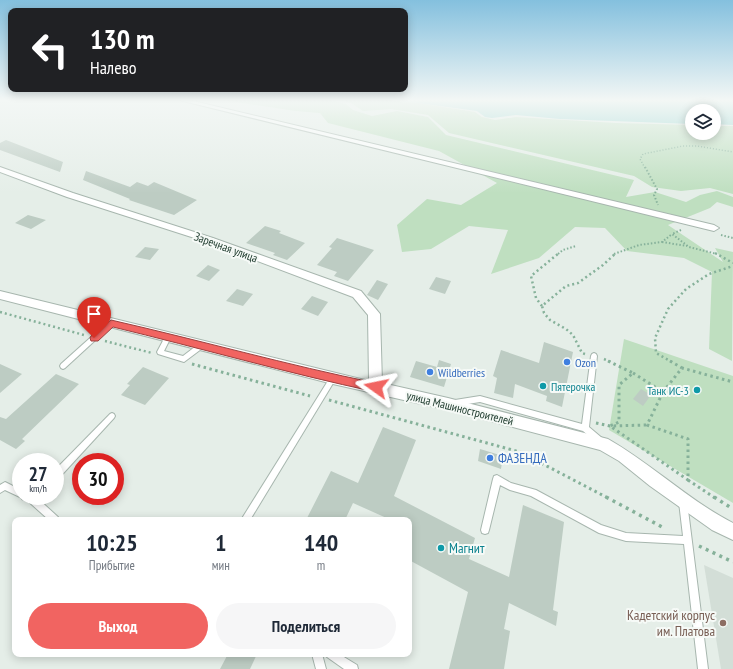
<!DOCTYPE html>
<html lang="ru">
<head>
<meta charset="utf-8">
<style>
  body { margin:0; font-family:"PT Sans Narrow",sans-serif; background:#f6f6f7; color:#1f2937; height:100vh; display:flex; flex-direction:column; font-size:15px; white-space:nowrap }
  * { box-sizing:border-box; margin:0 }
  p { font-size:13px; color:#747a83 }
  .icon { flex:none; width:22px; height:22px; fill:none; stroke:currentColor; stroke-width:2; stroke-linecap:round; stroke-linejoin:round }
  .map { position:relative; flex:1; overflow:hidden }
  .sheet { position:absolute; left:12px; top:517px; width:400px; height:140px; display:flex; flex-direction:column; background:#fff; border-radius:8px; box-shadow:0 2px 10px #0003 }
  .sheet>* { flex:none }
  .guide { position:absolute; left:8px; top:8px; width:400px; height:84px; border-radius:8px; box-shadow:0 2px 10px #0003; background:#202124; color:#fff; overflow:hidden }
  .fabs { position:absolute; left:685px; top:104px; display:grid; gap:8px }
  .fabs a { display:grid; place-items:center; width:36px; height:36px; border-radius:50%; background:#fff; box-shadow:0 2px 10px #0003; font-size:20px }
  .speed { position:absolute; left:12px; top:453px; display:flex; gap:8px; font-size:20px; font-weight:700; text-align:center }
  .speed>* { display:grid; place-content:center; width:52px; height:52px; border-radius:50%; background:#fff; box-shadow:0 2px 10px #0003; line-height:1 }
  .speed small { font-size:10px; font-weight:400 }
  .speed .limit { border:6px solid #d22; background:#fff; color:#111 }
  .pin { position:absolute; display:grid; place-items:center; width:34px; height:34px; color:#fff; margin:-41px -17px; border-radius:50% 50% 50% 0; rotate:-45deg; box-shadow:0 0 4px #0007 }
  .pin .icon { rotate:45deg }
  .me { position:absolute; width:44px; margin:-22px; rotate:282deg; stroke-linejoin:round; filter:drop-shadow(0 0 3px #0008) }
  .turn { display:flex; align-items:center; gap:14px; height:84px; padding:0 16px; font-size:18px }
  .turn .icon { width:52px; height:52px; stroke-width:2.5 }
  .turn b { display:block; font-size:28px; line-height:34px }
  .eta { display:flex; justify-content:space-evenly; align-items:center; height:68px; text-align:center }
  .eta b { font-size:24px; font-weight:800; line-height:28px }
  .cta { display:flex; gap:8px; margin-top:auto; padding:8px 16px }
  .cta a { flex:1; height:46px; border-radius:24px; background:#f16461; color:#fff; font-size:16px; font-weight:800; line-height:46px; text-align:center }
  .cta a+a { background:#f6f6f7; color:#1f2937 }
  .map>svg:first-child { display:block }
</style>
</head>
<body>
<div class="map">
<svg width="733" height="669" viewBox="0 0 733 669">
  <rect width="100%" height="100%" fill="#e5eee8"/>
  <path fill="#d3ded7" d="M704,565L733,578V669H721Z"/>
  <g fill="#bfdfc0">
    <path d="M221,100H332L346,104L353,110L372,116L397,111L428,117L446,135L634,180L626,197L655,192L686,202L700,195L717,191L733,197V207L717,202L710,208L668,225L723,262L715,248L733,252L732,361L709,349L712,272L684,258L627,251L605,228L575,227L539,258L491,274L508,230L469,226L431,249L402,252L397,225L427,199L461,205L497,183L439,151L328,123L320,113L296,111Z"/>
    <path d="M339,100H382L412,102L475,112L482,117L495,120L516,117L616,123L692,125V133H714V126H733V194L710,188L681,191L652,187L634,176L449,133L428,115L391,109L363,111L351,103Z"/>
    <path d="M624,339L733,376V503L609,430Z"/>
  </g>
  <path fill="#8ed2ce" d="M396,100H733V125L714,124V111H692V124L560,119L516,115L492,118L485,117L477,111Z"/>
  <g fill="#bdccc3">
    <path d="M6,140L63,162L60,172L0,150V143Z"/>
    <path d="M86,171L130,187L137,182L148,186L154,182L197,200L174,215L129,200L130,199L83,180Z"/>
    <path d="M28,215L46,220L31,229L15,223Z"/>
    <path d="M265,226L281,231L279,233L305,243L287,260L273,255L275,253L246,243Z"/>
    <path d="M337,238L374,250L348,281L334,276L337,272L317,265L332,248L329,247Z"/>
    <path d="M145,247L159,249L150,260L135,257Z"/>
    <path d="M208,265L220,270L209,281L196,276Z"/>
    <path d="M436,277L451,281L445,294L429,289Z"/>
    <path d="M377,280L388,284L378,300L367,295Z"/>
    <path d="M237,289L253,294L243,306L226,301Z"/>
    <path d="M312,296L328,302L318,316L301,309Z"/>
    <path d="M544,342L573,352L562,407L546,401L547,396L515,384L513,398L494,393L497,378L493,376L501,350L539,363Z"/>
    <path d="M439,360L451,364L444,387L410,377L416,361L437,367Z"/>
    <path d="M0,364L22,374L0,393Z"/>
    <path d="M143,367L169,378L145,405L121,395L130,385L127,384Z"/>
    <path d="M56,374L79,384L22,439L25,441L16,449L0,440V417L6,419Z"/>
    <path d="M641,389L651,395L643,406L633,399Z"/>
    <path d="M383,427L416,440L394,496L475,538L469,559L509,577L523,505L564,522L553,610L558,612L556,626L509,603L504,629L510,631L504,669H449L468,592L409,560V520H391L353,503L345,520H306L331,471L358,483Z"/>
    <path d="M480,449L503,456L501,469L478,461Z"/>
    <path d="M228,654H257L250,669H220Z"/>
  </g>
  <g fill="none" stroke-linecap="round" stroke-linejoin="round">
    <defs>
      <g id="service">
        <path d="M109,321H113L114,323L65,368L63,369L61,368L60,366L61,364Z"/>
        <path d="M166,335H170L171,337L164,351L183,356L200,343H204L205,345L204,347L184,362L158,354L157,352Z"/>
        <path d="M594,353L596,354L597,356L589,427L602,438L603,440L602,442L599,443L596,442L583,431L480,402L455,406L453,405L452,403L453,401L455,400L480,396L582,424L591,356L592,354Z"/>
        <path d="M333,375L335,376L336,378L335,380L250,520H241L331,376Z"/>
        <path d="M112,413L114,414L115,416L114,418L58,479L55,480V470L110,414Z"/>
        <path d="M497,475L511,483L536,490L601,525L626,533L683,536L679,502L680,499L683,498L686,499L687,502L708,669H698L684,544L626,541L599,533L531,496L510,490L500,485L489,530L488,533L485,534L482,533L481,530L493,479L494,476Z"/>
        <path d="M5,482L21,490V496H35L58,517L59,520H49L29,502L22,499V498L5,490L0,493V485Z"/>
        <path d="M312,654H322L326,669H316Z"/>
        <path d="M325,654H339L357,665L358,669H344L327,657Z"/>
      </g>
      <g id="minor">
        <path d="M179,100H189L714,225L719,228L714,231Z"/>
        <path d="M0,167L73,193L213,238L361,291L380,314L382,383L448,398L608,439C652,464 688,500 733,523V540L712,530L650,486L619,461L600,450L448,410L333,384L0,299V291L369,381L368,315L353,297L207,242L67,197L0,172Z"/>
      </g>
    </defs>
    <use href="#service" stroke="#a7b6ae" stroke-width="2"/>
    <use href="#minor" stroke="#a7b6ae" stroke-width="2"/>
    <path stroke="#86b19a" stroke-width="1.5" stroke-dasharray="1 2" stroke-linecap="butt" d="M645,168L640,159L643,154L683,146H697L733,152"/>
    <g stroke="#86b19a" stroke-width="2" stroke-dasharray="1.5 2" stroke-linecap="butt">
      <path d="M645,167L657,189L654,195L658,205"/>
      <path d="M681,230L672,234L689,247L717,254"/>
      <path d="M721,235L733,238"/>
      <path d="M662,242L687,246"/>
      <path d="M558,254L563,250L576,246"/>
      <path d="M614,254L639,245L662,242L672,234"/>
    </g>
    <g stroke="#86b19a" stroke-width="2.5" stroke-dasharray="2 3" stroke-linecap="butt">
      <path d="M715,253L733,263"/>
      <path d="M542,306L536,298L531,276L559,253"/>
      <path d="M0,312L84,335"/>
      <path d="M105,341L152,353"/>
      <path d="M585,354L582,353L573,335L566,329L550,320L544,313L542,306L566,286L578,283L603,265L616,253"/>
      <path d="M604,359L611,362"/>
      <path d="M672,362L656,353L655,338L668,309L686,289L709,274L733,266"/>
    </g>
    <g stroke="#86b19a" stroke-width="3" stroke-dasharray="2.5 3.5" stroke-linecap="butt">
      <path d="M608,361L633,373"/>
      <path d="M670,361L682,368"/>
      <path d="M192,364L310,396"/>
      <path d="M633,373L663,392L647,425L688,439V480L610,426L619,422V385Z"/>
      <path d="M663,392L682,368L733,382"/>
      <path d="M329,400L520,452L608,498"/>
      <path d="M596,423L610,426L647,425"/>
      <path d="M688,480L715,498"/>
    </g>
    <g stroke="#86b19a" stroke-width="3.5" stroke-dasharray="3 4.5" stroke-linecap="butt">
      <path d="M606,497L664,528"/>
      <path d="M714,497L733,509"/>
      <path d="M699,546L733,562"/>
    </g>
    <use href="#service" fill="#fff" fill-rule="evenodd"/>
    <use href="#minor" fill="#fff" fill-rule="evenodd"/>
  </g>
  <linearGradient id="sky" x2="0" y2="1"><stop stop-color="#84c0de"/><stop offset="0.52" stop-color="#f3f7f5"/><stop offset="1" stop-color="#f3f7f5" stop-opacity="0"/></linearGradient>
  <rect width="733" height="193" fill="url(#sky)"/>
  <path fill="#f16461" stroke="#9d413f" d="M111,320C199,340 287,365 376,383L379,384L381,387L379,390L376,392C287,373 200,348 113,327L98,341H91L90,338L91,336Z"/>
  <g fill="#3f7fe0" stroke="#f6faf7" stroke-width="1.5">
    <circle cx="567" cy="362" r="4"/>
    <circle cx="430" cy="372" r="4"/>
    <circle cx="490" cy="458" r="4"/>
  </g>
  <g fill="#0f9aa8" stroke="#f6faf7" stroke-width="1.5">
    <circle cx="543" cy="386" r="4"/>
    <circle cx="697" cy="390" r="4"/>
    <circle cx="441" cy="548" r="4"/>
  </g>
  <circle fill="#8d6e63" stroke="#f6faf7" stroke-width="1.5" cx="723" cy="623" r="4"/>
  <g text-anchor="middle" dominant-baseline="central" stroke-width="4" stroke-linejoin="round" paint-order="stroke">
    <g font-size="12" fill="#244033" stroke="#f6faf7">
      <text transform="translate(226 247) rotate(20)">Заречная улица</text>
      <text transform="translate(460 408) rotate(14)">улица Машиностроителей</text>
    </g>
    <g font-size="12" fill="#366cbe" stroke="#f6faf7" text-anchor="start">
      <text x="575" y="362">Ozon</text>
      <text x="438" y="372">Wildberries</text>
    </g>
    <g font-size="12" fill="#0d838f" stroke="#f6faf7" text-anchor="start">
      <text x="551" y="386">Пятерочка</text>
      <text x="689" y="390" text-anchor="end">Танк ИС-3</text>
    </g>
    <g font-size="14" fill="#366cbe" stroke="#f6faf7" text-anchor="start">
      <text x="498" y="458">ФАЗЕНДА</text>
    </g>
    <g font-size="14" fill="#0d838f" stroke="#f6faf7" text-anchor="start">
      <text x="449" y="548">Магнит</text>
    </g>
    <g font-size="14" fill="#785e54" stroke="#f6faf7" text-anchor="end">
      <text x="715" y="615">Кадетский корпус<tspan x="715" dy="16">им. Платова</tspan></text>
    </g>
  </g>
</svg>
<div class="fabs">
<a><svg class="icon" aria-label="layers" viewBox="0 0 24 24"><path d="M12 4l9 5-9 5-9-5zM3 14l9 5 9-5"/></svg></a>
</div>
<div class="speed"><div>27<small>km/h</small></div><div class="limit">30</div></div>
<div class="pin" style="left:94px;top:338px;background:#d93025"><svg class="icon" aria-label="arrive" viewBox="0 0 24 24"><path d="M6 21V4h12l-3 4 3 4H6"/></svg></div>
<svg class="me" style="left:376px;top:387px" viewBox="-20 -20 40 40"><path d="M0-17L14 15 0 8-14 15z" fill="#f16461" stroke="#fff" stroke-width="4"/></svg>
<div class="guide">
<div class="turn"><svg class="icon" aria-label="left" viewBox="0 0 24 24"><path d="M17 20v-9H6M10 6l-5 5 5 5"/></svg><div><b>130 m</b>Налево</div></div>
</div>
<section class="sheet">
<div class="eta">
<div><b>10:25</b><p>Прибытие</p></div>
<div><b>1</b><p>мин</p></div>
<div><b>140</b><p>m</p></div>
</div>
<div class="cta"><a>Выход</a><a>Поделиться</a></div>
</section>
</div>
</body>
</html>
